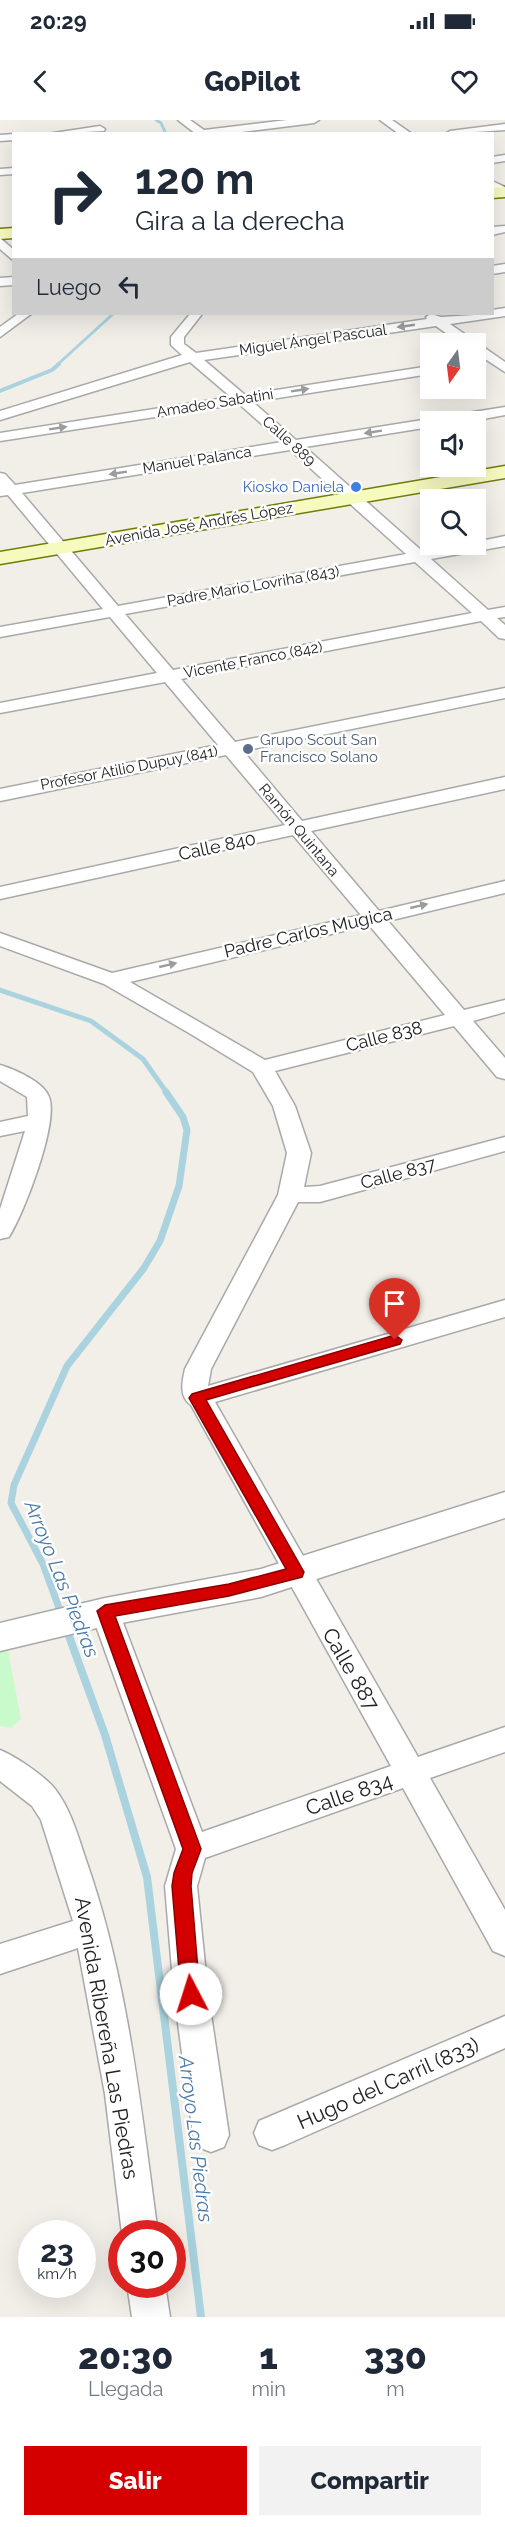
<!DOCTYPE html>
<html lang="es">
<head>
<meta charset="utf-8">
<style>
  body { margin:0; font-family:Raleway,sans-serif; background:#f2f2f3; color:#1f2937; height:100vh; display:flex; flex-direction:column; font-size:22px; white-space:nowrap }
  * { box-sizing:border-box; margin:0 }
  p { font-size:20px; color:#747a83 }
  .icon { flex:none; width:33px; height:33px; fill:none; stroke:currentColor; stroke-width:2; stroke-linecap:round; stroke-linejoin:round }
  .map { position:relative; height:2197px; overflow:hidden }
  .side { display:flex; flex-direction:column; background:#fff; flex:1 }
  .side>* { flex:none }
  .top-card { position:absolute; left:12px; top:12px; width:482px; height:183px; border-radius:0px; box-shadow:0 6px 24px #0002; background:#fff; color:#1f2937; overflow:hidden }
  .needle { width:39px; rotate:194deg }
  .tools { position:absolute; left:420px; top:213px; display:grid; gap:12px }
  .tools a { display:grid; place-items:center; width:66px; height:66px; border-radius:0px; background:#fff; box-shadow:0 6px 24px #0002; font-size:30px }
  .speed { position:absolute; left:18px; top:2100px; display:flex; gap:12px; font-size:30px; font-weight:700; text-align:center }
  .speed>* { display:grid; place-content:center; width:78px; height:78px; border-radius:50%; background:#fff; box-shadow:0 6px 24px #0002; line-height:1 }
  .speed small { font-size:15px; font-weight:400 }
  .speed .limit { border:9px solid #d22; background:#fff; color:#111 }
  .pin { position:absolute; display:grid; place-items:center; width:51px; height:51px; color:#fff; margin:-62px -26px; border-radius:50% 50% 50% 0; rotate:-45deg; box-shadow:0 0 6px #0007 }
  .pin .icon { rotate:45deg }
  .me { position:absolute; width:66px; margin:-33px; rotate:355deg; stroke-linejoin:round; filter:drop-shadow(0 0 4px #0008) }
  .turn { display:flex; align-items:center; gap:21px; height:126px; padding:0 24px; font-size:27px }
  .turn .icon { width:78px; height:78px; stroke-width:2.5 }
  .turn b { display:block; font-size:42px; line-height:51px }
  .then { display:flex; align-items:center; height:57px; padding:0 24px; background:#0003; gap:12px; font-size:22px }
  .eta { display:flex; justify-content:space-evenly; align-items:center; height:102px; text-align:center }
  .eta b { font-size:36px; font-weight:800; line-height:42px }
  .primary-button { display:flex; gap:12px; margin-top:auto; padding:12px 24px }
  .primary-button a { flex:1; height:69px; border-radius:0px; background:#d40000; color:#fff; font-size:24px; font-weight:800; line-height:69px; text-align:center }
  .primary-button a+a { background:#f2f2f3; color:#1f2937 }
  .status { display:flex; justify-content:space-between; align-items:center; height:42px; padding:0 30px; background:#fff; direction:ltr }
  .status svg { height:16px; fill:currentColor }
  header { display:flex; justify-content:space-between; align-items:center; height:78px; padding:0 24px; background:#fff; font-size:27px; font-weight:800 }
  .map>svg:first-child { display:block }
</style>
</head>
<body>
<div class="status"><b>20:29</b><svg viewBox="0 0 49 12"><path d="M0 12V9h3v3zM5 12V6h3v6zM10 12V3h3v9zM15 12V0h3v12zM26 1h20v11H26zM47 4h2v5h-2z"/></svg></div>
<header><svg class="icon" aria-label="back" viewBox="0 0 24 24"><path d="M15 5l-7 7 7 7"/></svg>GoPilot<svg class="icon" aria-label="heart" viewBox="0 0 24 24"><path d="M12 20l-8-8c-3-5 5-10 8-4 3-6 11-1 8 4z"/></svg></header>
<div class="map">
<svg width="505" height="2197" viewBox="0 0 505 2197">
  <rect width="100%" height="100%" fill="#f2efe9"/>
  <path fill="#c8facc" d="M8,1530L21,1599L11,1608L0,1606V1531Z"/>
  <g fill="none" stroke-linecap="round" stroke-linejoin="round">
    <g stroke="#aad3df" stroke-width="3">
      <path d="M156,0L161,3L166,14"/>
      <path d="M57,245L113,194"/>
    </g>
    <path stroke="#aad3df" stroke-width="4" d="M0,271L52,250L59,244"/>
    <path stroke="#aad3df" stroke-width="5" d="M0,870L91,901L143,939L167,973"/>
    <path stroke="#aad3df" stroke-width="7" d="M62,1496L43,1444L11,1383L14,1365L67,1246L144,1148L160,1121L179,1066L187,1010L183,997L166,972"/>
    <path stroke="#aad3df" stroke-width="8" d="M66,1508L105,1615L147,1757L201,2197"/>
    <defs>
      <g id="minor">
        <path d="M178,0H190L204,10L287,0H319L314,3L225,14H196Z"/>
        <path d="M380,0H392L412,14H399Z"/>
        <path d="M505,4V10L445,14L450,11Z"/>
        <path d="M100,6L105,9L104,11L47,14Z"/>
        <path d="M14,14V20L0,21V15Z"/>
        <path d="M505,35V41L492,43V37Z"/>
        <path d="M14,48V54L0,55V49Z"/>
        <path d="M492,61L505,67V75L492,69Z"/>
        <path d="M505,106V112L492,115V107Z"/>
        <path d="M0,118L14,130V141L0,129Z"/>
        <path d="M505,144V152L492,154V146Z"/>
        <path d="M14,157V165L0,166V158Z"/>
        <path d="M505,188V196L450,204L505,242V252L476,233V224H461L436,206L204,240L245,275L430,246V254L253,282L296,320L505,287V295L467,302H430V307L305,327L422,431L476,424V422L505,416V426L431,439L488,490L505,487V497L497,498L505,505V519L499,518L481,501L181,559L235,622L505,568V578L243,631L302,701L505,657V669L311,711L379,791L505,761V773L388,801L464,890L505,880V892L473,901L505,938V959L497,957L454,906L275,951L295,986L311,1033L304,1067L320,1066L505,1017V1031L320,1082H298L211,1249L208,1266L505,1180V1197L215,1282L418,1637L505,1607V1632L430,1658L505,1790V1836L493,1831L403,1668L205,1738L197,1766L208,1874L229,2015L224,2027L211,2032L198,2027L193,2015L174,1874L165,1766L176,1729L91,1492L95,1484L105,1481L115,1484L119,1492L202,1712L391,1646L191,1285C179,1277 182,1262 185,1249L278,1075L287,1033L273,986L253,952L189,913L104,864L0,826V813L112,853L361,795L293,715L0,779V767L285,705L226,635L0,681V669L218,625L165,562L0,593V583L157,553L110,497L0,517V507L103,489L8,375L0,376V353L5,354L15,365L282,322L239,284L0,321V313L231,277L190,242L0,300V291L182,235L171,225V217L190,194H202L184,217V224L196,233L427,199L426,197L431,194L441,197L492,194V190ZM290,330L406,434L118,486L22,373ZM415,442L472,493L173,550L125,494ZM369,805L445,895L265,940L130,862Z"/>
        <path d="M18,194H31L0,217V207Z"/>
        <path d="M0,945C14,949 44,962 49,977C59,1003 24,1093 9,1117L0,1119V1089L25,1011L0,1016V1002L28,996L27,977L0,961Z"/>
        <path d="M0,1630C15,1636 45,1656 55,1669C71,1690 78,1716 86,1740C128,1859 141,1989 158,2114H122L105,1974L78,1828L0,1854V1824L73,1801L41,1700L32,1686L0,1661Z"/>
        <path d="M505,1896V1928L285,2025L272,2030L259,2025L254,2013L259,2001Z"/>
        <path d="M127,2164H165L170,2197H132Z"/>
      </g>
      <path id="tertiary" d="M505,1372V1398L261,1477L105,1506L0,1531V1503L105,1478L261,1449Z"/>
      <g id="secondary">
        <path d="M505,67V77L492,78V68Z"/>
        <path d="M14,108V118L0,119V109Z"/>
        <path d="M505,346V358L0,444V432Z"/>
      </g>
    </defs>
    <use href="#minor" stroke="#a9a9a9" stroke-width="3"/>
    <use href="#tertiary" stroke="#a9a9a9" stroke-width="3"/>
    <use href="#secondary" stroke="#707d05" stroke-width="3"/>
    <use href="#minor" fill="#fff" fill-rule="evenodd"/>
    <use href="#tertiary" fill="#fff" fill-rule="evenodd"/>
    <use href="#secondary" fill="#f7fabf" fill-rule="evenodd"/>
  </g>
  <defs><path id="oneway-solid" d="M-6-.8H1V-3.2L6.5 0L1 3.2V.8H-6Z" transform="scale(1.5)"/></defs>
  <g fill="#9c9c9c">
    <use href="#oneway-solid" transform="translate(406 206) rotate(172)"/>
    <use href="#oneway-solid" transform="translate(300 270) rotate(-9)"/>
    <use href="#oneway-solid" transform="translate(58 308) rotate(-9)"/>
    <use href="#oneway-solid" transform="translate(373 312) rotate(171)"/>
    <use href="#oneway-solid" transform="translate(118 353) rotate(171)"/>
    <use href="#oneway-solid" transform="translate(419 786) rotate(-13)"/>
    <use href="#oneway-solid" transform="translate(168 845) rotate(-13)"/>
  </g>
  <path fill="#d40000" stroke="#8a0000" stroke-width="1.5" d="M395,1215L402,1220L400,1224L206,1280L304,1452L302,1457L229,1476L115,1496L201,1729L192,1753L191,1766L200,1874L197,1880L191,1883L184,1880L181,1874L172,1766L174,1753L183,1729L97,1491L105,1485L229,1464L286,1449L189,1278L192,1274Z"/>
  <circle fill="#3f7fe0" stroke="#fff" stroke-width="2" cx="356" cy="367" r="6"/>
  <circle fill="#5c6f8a" stroke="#fff" stroke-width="2" cx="248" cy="629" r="6"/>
  <g text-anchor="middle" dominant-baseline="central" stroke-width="5" stroke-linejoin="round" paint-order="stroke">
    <g font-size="15" fill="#222" stroke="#fff">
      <text transform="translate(313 220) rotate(-8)">Miguel Ángel Pascual</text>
      <text transform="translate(215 283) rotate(-9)">Amadeo Sabatini</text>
      <text transform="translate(289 321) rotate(42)">Calle 889</text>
      <text transform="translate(197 340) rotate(-9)">Manuel Palanca</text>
      <text transform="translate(199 404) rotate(-10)">Avenida José Andrés López</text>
      <text transform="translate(253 466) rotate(-10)">Padre Mario Lovriha (843)</text>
      <text transform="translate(253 540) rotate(-11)">Vicente Franco (842)</text>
      <text transform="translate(129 648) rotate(-11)">Profesor Atilio Dupuy (841)</text>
      <text transform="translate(299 710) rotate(50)">Ramón Quintana</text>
    </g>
    <g font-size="15" fill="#366cbe" stroke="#fff" text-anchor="end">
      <text x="344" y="367">Kiosko Daniela</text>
    </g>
    <g font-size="15" fill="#4e5e75" stroke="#fff" text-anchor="start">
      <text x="260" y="620">Grupo Scout San<tspan x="260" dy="17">Francisco Solano</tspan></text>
    </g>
    <g font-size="18" fill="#222" stroke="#fff">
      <text transform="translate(217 726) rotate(-12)">Calle 840</text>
      <text transform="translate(308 812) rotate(-13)">Padre Carlos Mugica</text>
      <text transform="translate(384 916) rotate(-14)">Calle 838</text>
      <text transform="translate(398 1053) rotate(-15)">Calle 837</text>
    </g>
    <g font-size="20" font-style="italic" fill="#4a7aab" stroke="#fff">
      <text transform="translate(62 1459) rotate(68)">Arroyo Las Piedras</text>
      <text transform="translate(196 2019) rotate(83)">Arroyo Las Piedras</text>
    </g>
    <g font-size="21" fill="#222" stroke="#fff">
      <text transform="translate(351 1549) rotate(60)">Calle 887</text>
      <text transform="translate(349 1674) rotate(-19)">Calle 834</text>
      <text transform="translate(107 1918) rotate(80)">Avenida Ribereña Las Piedras</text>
      <text transform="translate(388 1963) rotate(-24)">Hugo del Carril (833)</text>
    </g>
  </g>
</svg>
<div class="tools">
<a><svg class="needle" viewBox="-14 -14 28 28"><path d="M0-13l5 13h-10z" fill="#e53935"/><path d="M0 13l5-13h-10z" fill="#747a83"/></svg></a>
<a><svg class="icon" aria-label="sound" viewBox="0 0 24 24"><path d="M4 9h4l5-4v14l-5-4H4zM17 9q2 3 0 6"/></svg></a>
<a><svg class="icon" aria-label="search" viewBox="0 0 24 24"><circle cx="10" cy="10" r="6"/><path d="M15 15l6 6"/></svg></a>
</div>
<div class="speed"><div>23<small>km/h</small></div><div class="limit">30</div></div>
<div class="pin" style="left:395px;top:1220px;background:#d93025"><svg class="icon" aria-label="arrive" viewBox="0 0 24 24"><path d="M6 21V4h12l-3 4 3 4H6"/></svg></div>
<svg class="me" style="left:191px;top:1874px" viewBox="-20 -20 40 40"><circle r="19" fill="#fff"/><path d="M0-13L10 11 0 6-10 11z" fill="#d40000"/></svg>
<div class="top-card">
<div class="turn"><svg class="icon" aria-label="right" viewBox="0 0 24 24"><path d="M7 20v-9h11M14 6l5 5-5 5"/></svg><div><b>120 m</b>Gira a la derecha</div></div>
<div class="then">Luego<svg class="icon" aria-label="left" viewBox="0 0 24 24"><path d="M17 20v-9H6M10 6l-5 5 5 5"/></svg></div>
</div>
</div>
<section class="side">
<div class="eta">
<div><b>20:30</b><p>Llegada</p></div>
<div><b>1</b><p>min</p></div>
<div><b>330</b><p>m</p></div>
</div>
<div class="primary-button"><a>Salir</a><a>Compartir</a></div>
</section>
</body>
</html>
